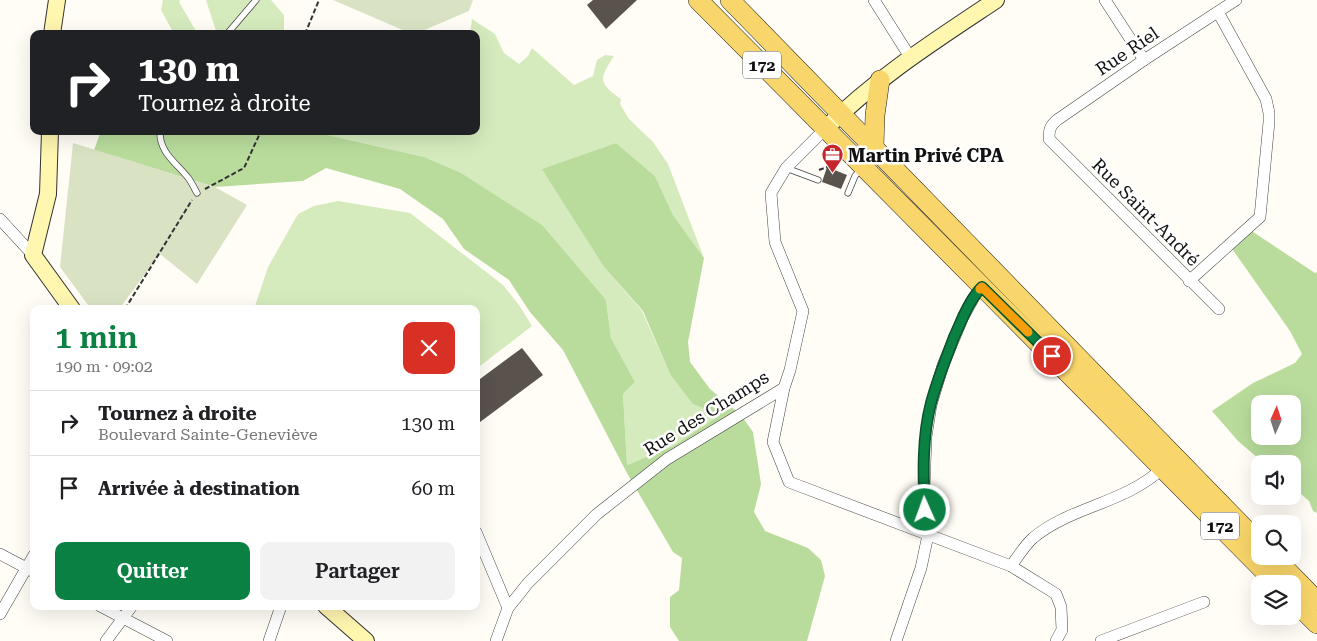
<!DOCTYPE html>
<html lang="fr">
<head>
<meta charset="utf-8">
<style>
  body { margin:0; font-family:"Roboto Serif",serif; background:#f2f2f2; color:#202124; height:100vh; display:flex; flex-direction:column; font-size:19px; white-space:nowrap }
  * { box-sizing:border-box; margin:0 }
  p { font-size:16px; color:#757577 }
  .icon { flex:none; width:28px; height:28px; fill:none; stroke:currentColor; stroke-width:2; stroke-linecap:round; stroke-linejoin:round }
  .map { position:relative; flex:1; overflow:hidden }
  .panel { position:absolute; left:30px; top:305px; width:450px; height:305px; display:flex; flex-direction:column; background:#fff; border-radius:10px; box-shadow:0 5px 20px #0002 }
  .panel>* { flex:none }
  .guide { position:absolute; left:30px; top:30px; width:450px; height:105px; border-radius:10px; box-shadow:0 5px 20px #0002; background:#202124; color:#fff; overflow:hidden }
  .needle { width:32px; rotate:3deg }
  .buttons { position:absolute; left:1251px; top:395px; display:grid; gap:10px }
  .buttons a { display:grid; place-items:center; width:50px; height:50px; border-radius:10px; background:#fff; box-shadow:0 5px 20px #0002; font-size:25px }
  .pin { position:absolute; display:grid; place-items:center; width:42px; height:42px; color:#fff; margin:-21px; border:2px solid #fff; border-radius:50%; box-shadow:0 1px 5px #0007 }
  .me { position:absolute; width:55px; margin:-28px; rotate:358deg; stroke-linejoin:round; filter:drop-shadow(0 0 4px #0008) }
  .turn { display:flex; align-items:center; gap:18px; height:105px; padding:0 25px; font-size:22px }
  .turn .icon { width:65px; height:65px; stroke-width:2.5 }
  .turn b { display:block; font-size:35px; line-height:42px }
  .round { display:grid; place-items:center; flex:none; width:52px; height:52px; border-radius:10px; background:#f2f2f2 }
  .head { display:flex; align-items:center; justify-content:space-between; height:85px; padding:0 25px }
  h1 { font-size:30px; font-weight:600; line-height:38px; color:#0b8043 }
  .cta { display:flex; gap:10px; margin-top:auto; padding:10px 25px }
  .cta a { flex:1; height:58px; border-radius:10px; background:#0b8043; color:#fff; font-size:20px; font-weight:600; line-height:58px; text-align:center }
  .cta a+a { background:#f2f2f2; color:#202124 }
  ul { padding:0; list-style:none }
  li { display:flex; align-items:center; gap:15px; height:65px; padding:0 25px; border-top:1px solid #e0e0e0 }
  li div { flex:1 }
  li b { display:block; font-size:19px }
  li em { font-style:normal }
  .map>svg:first-child { display:block }
</style>
</head>
<body>
<div class="map">
<svg width="1317" height="641" viewBox="0 0 1317 641">
  <rect width="100%" height="100%" fill="#fffdf5"/>
  <g fill="#d5ebbd">
    <path d="M163,0H180L179,2L196,31V34H179L172,30L161,10Z"/>
    <path d="M206,0H271L284,15V34H217Z"/>
    <path d="M472,19L495,34L504,53L519,64L528,56L532,48L574,85L593,76L597,60L605,55L614,56C599,79 598,83 621,99L620,104L629,119L653,142L668,164L704,258L673,215L655,176L616,143L543,169L604,267L642,311L670,374L720,415L673,446L627,465L623,394L635,382L611,338L606,300L424,157L310,131H476V34H470Z"/>
    <path d="M338,201L410,213L503,285L519,305L532,326L476,369V309H254L268,267L298,214L314,206Z"/>
  </g>
  <g fill="#b9dc9c" fill-rule="evenodd">
    <path d="M101,131H310L424,157L461,173L542,225L606,300L611,338L635,382L623,394L627,465L673,446L720,415L693,404L670,374L643,311L604,267L542,169L616,143L655,176L673,215L704,258L688,342L690,362L710,389L741,415L753,432L761,484L754,512L765,531L808,548L821,560L825,576L807,641H679L670,627V597L679,590L682,558L673,552L628,475L563,350L530,312L509,280L464,249L443,219L400,189L326,168L303,181L215,187L94,150Z"/>
    <path d="M1247,228L1315,273L1317,272V513L1313,511L1309,501L1293,487L1292,464H1265L1238,441L1212,411L1253,383L1295,363L1302,354L1290,331L1228,243ZM1260,404H1292V436H1260Z"/>
  </g>
  <g fill="#d9e3c4">
    <path d="M333,0H473L469,11L415,34H412Z"/>
    <path d="M73,143L215,187L247,205L197,284L160,254L119,309H91L60,267Z"/>
  </g>
  <g fill="#5a524d">
    <path d="M593,0H637L606,29L587,5Z"/>
    <path d="M827,167L847,175L841,189L822,182Z"/>
    <path d="M522,348L543,375L476,425V382Z"/>
  </g>
  <g fill="none" stroke-linecap="round" stroke-linejoin="round">
    <defs>
      <g id="lane">
        <path d="M227,34L256,0"/>
        <path d="M160,131C159,153 177,163 189,179C192,183 194,188 197,193"/>
        <path d="M786,168L818,180"/>
        <path d="M848,193L855,176L861,169"/>
      </g>
      <g id="street">
        <path d="M874,0L910,57"/>
        <path d="M1105,0L1144,60"/>
        <path d="M825,129L786,168L771,193L775,242L803,311L790,370L784,388L773,442L789,482L1011,566L1056,594L1061,607L1062,630L1056,641"/>
        <path d="M0,219L33,255"/>
        <path d="M1189,281L1260,217L1269,122V113L1266,99L1218,12"/>
        <path d="M1219,309L1049,139C1049,130 1050,126 1057,120L1144,60L1236,0"/>
        <path d="M476,532L508,608"/>
        <path d="M0,554L34,572"/>
        <path d="M1011,566C1018,557 1024,546 1033,538C1071,506 1125,504 1164,467"/>
        <path d="M100,606L167,641"/>
        <path d="M0,614L34,555"/>
        <path d="M106,641L132,606"/>
        <path d="M269,641L281,606"/>
        <path d="M496,641L508,608L528,583L597,514L667,459L784,388"/>
        <path d="M896,641L921,568L928,535L924,491L926,437L931,405L943,365L963,317L974,297L983,287"/>
        <path d="M1101,641L1204,602"/>
      </g>
      <g id="secondary">
        <path d="M52,34L57,0"/>
        <path d="M825,129C876,78 936,40 996,0"/>
        <path d="M50,131L48,194L33,255L72,309"/>
        <path d="M326,606L366,641"/>
      </g>
      <g id="primary">
        <path d="M698,0C890,196 1085,388 1277,584"/>
        <path d="M730,0L1260,544"/>
        <path d="M874,147L875,115L880,80"/>
        <path d="M1273,556L1317,601"/>
        <path d="M1292,599L1317,624"/>
      </g>
    </defs>
    <use href="#lane" stroke="#444" stroke-width="7"/>
    <use href="#street" stroke="#444" stroke-width="12"/>
    <use href="#secondary" stroke="#333" stroke-width="18"/>
    <use href="#primary" stroke="#222" stroke-width="20"/>
    <g stroke="#333" stroke-width="2" stroke-dasharray="5 2.5" stroke-linecap="butt">
      <path d="M305,34L319,0"/>
      <path d="M819,170L827,167L833,169"/>
      <path d="M205,189L244,168L261,131"/>
      <path d="M125,309L192,200"/>
    </g>
    <use href="#lane" stroke="#fff" stroke-width="5.5"/>
    <use href="#street" stroke="#fff" stroke-width="11"/>
    <use href="#secondary" stroke="#fff6b0" stroke-width="16"/>
    <use href="#primary" stroke="#f9d66b" stroke-width="19"/>
  </g>
  <g fill="none" stroke-linecap="round" stroke-linejoin="round">
    <defs>
      <path id="route" d="M925,510C923,476 922,437 931,403C937,380 946,359 954,337C962,320 969,300 982,287L1052,356"/>
    </defs>
    <use href="#route" stroke="#07532c" stroke-width="12"/>
    <use href="#route" stroke="#0b8043" stroke-width="9"/>
    <path stroke="#f59e0b" stroke-width="9" d="M980,289L982,287L1028,332"/>
  </g>
  <defs>
    <symbol id="office-pin" viewBox="-11 -11 22 30"><path d="M0 17L-7.5 6A9.5 9.5 0 1 1 7.5 6Z" fill="#c4262e" stroke="#fff"/><path d="M-6-3h4V-5.5h4V-3h4V5H-6ZM-1-4.5V-3h2v-1.5ZM-6 0V1H6V0Z" fill="#fff"/></symbol>
  </defs>
  <g fill-rule="evenodd">
    <use href="#office-pin" x="820" y="142" width="25" height="34"/>
  </g>
  <g text-anchor="middle" dominant-baseline="central" stroke-width="5" stroke-linejoin="round" paint-order="stroke">
    <g fill="#fff" stroke="#585858" stroke-width="1">
      <rect x="743" y="51.5" width="38" height="27" rx="4"/>
      <rect x="1201" y="512.5" width="38" height="27" rx="4"/>
    </g>
    <g font-size="16" font-weight="bold" fill="#111">
      <text x="762" y="65">172</text>
      <text x="1220" y="526">172</text>
    </g>
    <g font-size="18" fill="#111" stroke="#fff">
      <text transform="translate(1127 51) rotate(-34)">Rue Riel</text>
      <text transform="translate(1146 212) rotate(45)">Rue Saint-André</text>
      <text transform="translate(706 413) rotate(-32)">Rue des Champs</text>
    </g>
    <g font-size="18" font-weight="bold" fill="#111" stroke="#fff" text-anchor="start">
      <text x="848" y="155">Martin Privé CPA</text>
    </g>
  </g>
</svg>
<div class="buttons">
<a><svg class="needle" viewBox="-14 -14 28 28"><path d="M0-13l5 13h-10z" fill="#e53935"/><path d="M0 13l5-13h-10z" fill="#757577"/></svg></a>
<a><svg class="icon" aria-label="sound" viewBox="0 0 24 24"><path d="M4 9h4l5-4v14l-5-4H4zM17 9q2 3 0 6"/></svg></a>
<a><svg class="icon" aria-label="search" viewBox="0 0 24 24"><circle cx="10" cy="10" r="6"/><path d="M15 15l6 6"/></svg></a>
<a><svg class="icon" aria-label="layers" viewBox="0 0 24 24"><path d="M12 4l9 5-9 5-9-5zM3 14l9 5 9-5"/></svg></a>
</div>
<div class="pin" style="left:1052px;top:356px;background:#d93025"><svg class="icon" aria-label="arrive" viewBox="0 0 24 24"><path d="M6 21V4h12l-3 4 3 4H6"/></svg></div>
<svg class="me" style="left:925px;top:510px" viewBox="-20 -20 40 40"><circle r="17" fill="#0b8043" stroke="#fff" stroke-width="3"/><path d="M0-11L8 9 0 5-8 9z" fill="#fff"/></svg>
<div class="guide">
<div class="turn"><svg class="icon" aria-label="right" viewBox="0 0 24 24"><path d="M7 20v-9h11M14 6l5 5-5 5"/></svg><div><b>130 m</b>Tournez à droite</div></div>
</div>
<section class="panel">
<div class="head"><div><h1>1 min</h1><p>190 m · 09:02</p></div><a class="round" style="background:#d93025;color:#fff"><svg class="icon" aria-label="close" viewBox="0 0 24 24"><path d="M6 6l12 12M18 6L6 18"/></svg></a></div>
<ul>
<li><svg class="icon" aria-label="right" viewBox="0 0 24 24"><path d="M7 20v-9h11M14 6l5 5-5 5"/></svg><div><b>Tournez à droite</b><p>Boulevard Sainte-Geneviève</p></div><em>130 m</em></li>
<li><svg class="icon" aria-label="arrive" viewBox="0 0 24 24"><path d="M6 21V4h12l-3 4 3 4H6"/></svg><div><b>Arrivée à destination</b></div><em>60 m</em></li>
</ul>
<div class="cta"><a>Quitter</a><a>Partager</a></div>
</section>
</div>
</body>
</html>
